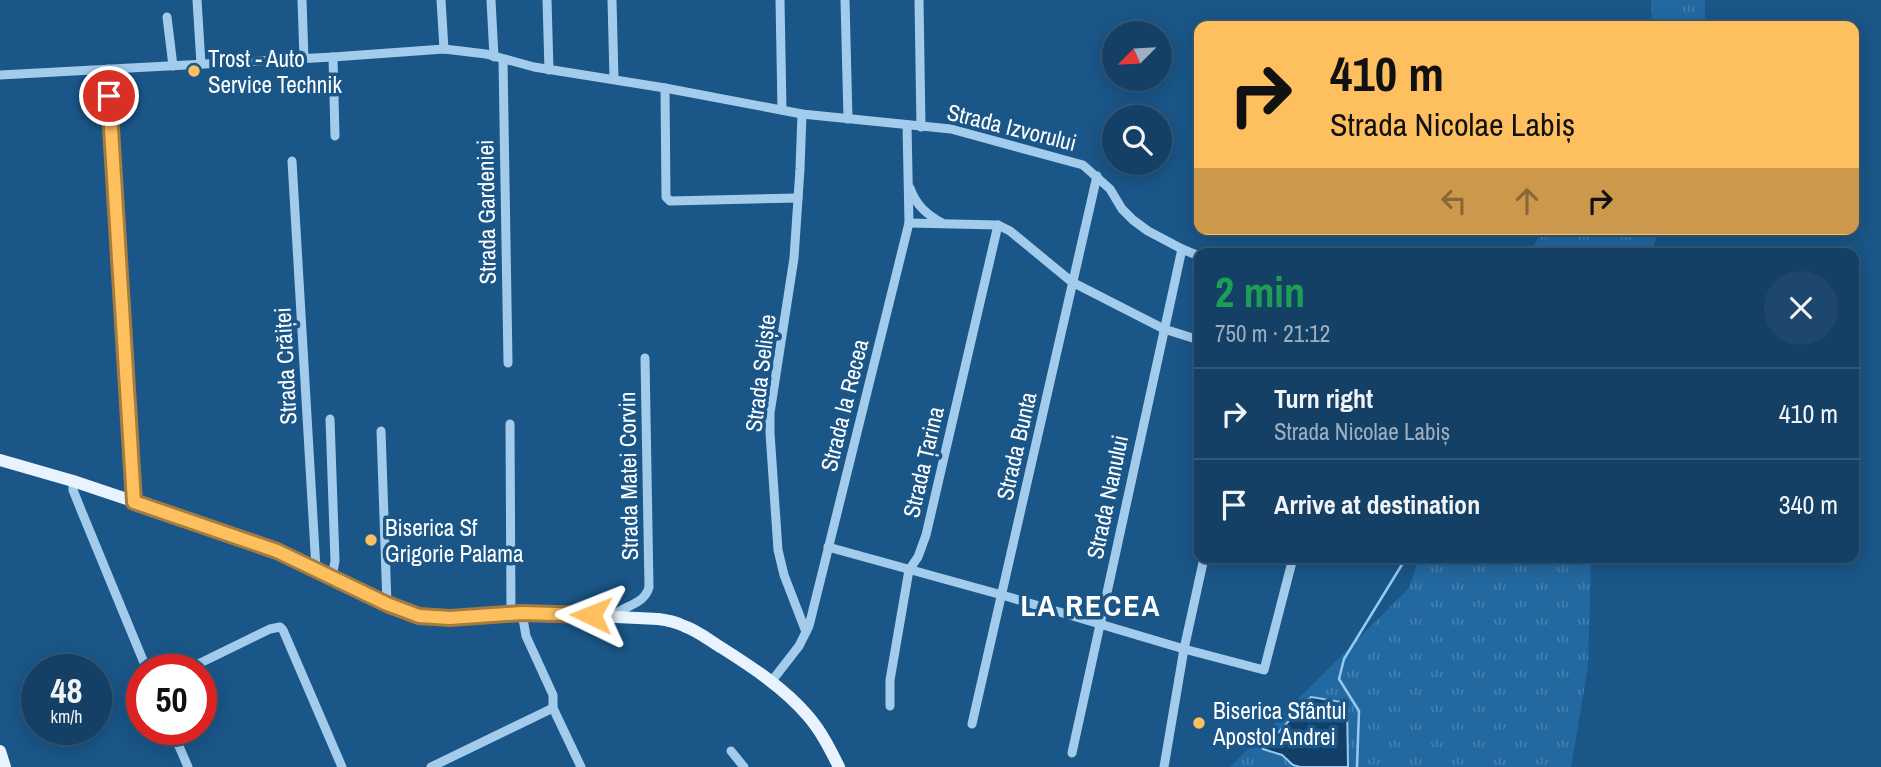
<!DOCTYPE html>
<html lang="en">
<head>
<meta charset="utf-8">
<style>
  body { margin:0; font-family:"Archivo Narrow",sans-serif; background:#1d476c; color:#f1f3f6; height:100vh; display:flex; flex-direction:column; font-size:26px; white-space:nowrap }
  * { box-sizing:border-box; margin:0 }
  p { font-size:23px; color:#9dafbf }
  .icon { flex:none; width:38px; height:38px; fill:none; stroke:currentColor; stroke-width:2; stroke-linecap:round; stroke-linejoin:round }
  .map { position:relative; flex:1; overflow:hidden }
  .details { position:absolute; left:1194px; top:248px; width:665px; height:315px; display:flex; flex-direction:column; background:#144066; border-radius:14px; box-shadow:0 4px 18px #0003,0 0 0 2px #33597a }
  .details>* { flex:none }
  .top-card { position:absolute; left:1194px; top:21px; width:665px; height:214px; border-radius:14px; box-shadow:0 4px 18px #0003,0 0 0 2px #33597a; background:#febf5f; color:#111; overflow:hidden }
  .needle { width:46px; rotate:246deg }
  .tools { position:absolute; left:1102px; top:21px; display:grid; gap:14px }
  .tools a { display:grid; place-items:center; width:70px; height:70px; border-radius:50%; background:#144066; box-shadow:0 4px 18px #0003,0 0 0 2px #33597a; font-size:35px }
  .speed { position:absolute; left:21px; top:654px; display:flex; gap:14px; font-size:35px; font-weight:700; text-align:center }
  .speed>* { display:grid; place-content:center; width:91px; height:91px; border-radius:50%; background:#144066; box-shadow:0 4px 18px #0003,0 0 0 2px #33597a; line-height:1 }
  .speed small { font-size:18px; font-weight:400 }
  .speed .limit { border:10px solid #d22; background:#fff; color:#111 }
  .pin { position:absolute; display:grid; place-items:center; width:60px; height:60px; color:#fff; margin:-30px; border:4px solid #fff; border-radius:50%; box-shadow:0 2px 7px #0007 }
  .me { position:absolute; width:77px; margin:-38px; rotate:272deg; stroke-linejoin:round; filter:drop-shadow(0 0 5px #0008) }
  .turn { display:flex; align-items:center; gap:24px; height:147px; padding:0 21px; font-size:32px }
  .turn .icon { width:91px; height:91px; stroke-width:2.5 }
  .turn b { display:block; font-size:49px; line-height:60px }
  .lanes { display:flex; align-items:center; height:66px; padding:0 21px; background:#0003; justify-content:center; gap:35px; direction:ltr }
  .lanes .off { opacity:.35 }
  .round { display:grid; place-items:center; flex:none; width:74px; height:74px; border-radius:37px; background:#1d476c }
  .head { display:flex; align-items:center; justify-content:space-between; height:119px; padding:0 21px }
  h1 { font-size:42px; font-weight:700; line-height:52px; color:#1e9e55 }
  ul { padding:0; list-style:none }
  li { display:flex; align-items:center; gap:21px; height:91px; padding:0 21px; border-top:2px solid #33597a }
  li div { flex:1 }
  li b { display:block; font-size:26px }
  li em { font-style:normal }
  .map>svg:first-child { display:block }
</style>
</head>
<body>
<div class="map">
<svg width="1881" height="767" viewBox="0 0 1881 767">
  <defs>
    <pattern id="grass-tufts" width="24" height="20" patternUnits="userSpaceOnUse" patternTransform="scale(1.75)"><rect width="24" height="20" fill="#2369a1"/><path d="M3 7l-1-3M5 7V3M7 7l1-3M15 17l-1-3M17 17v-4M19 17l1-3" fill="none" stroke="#4480af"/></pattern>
  </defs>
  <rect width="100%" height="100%" fill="#1a5688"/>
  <g fill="url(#grass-tufts)">
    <path d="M1651,0H1705V26H1652Z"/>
    <path d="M1546,229H1658L1652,254H1527Z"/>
    <path d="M1419,558H1591L1588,667L1571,767H1230L1409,588Z"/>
  </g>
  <path fill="#113f66" stroke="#95c9ef" stroke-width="2" d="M1311,697L1347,703L1348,767H1300L1293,765L1282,755L1263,749Z"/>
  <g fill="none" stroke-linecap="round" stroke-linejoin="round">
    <path stroke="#95c9ef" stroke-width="2.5" d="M1357,767L1359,711L1339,679L1344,659L1406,558"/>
    <g stroke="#a3ccec" stroke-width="9">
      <path d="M197,0L201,64"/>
      <path d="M302,0L304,59"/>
      <path d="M441,0L444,49"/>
      <path d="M491,0L494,57"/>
      <path d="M547,0L549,70"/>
      <path d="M612,0L614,79"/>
      <path d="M780,0L782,110"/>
      <path d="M845,0L848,119"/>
      <path d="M919,0L921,127"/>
      <path d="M167,17L173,66"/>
      <path d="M333,57L335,136"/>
      <path d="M503,60L508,363"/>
      <path d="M108,69L134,502"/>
      <path d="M0,75L333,57L444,49L486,54L534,67L665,88L802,114L951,129L1083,165L1110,189L1122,209L1133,220L1148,231L1182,249L1199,256"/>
      <path d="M665,88L666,197L670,201L798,198"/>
      <path d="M802,114L800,169L794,258L770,413V433L778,550L784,575L806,632"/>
      <path d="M292,161L316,569"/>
      <path d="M910,188C916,205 926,214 942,223"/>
      <path d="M909,223L998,225L1010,231L1072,282L1164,329L1199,340"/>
      <path d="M330,419L335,561L332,577"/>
      <path d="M510,424L511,614"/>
      <path d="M381,431L387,604"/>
      <path d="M73,481V490L81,510L147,670"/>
      <path d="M828,547L1002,595L1184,649L1264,670L1293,558"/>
      <path d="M522,613L526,636L553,695V708L581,767"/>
      <path d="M613,616C625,605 645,604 649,587L645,358"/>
      <path d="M186,670L270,629L280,627L283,630L342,767"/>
      <path d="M771,682L799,646L809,626L909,223L907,125"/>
      <path d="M890,706V680L909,570L918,557L926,535L998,225"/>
      <path d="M972,724L1097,176"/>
      <path d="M172,730L188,767"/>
      <path d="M731,751L744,767"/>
      <path d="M1072,753L1182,249"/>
      <path d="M431,767L553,708"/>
      <path d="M1164,767L1184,649L1204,558"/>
    </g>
    <g stroke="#e8f3ff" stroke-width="12">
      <path d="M0,460L73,481L255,542L316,569L387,604L419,616L450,619L534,613L658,619C667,620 676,622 684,626C698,631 709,640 722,648C752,667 784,688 808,716C821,731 830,749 839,767"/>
      <path d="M0,751L5,767"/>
    </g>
  </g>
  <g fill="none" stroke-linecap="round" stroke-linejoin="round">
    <defs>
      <path id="route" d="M109,96L134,502L277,551L387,604L419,616L450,618L522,613L591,615"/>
    </defs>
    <use href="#route" stroke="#a57c3e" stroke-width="18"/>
    <use href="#route" stroke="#febf5f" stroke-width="12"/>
  </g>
  <g fill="#febf5f" stroke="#1a5688" stroke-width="2.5">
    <circle cx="194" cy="71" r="7"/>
    <circle cx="371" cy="540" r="7"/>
    <circle cx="1199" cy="723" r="7"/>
  </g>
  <g text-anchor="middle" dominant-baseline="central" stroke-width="7" stroke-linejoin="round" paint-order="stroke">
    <g font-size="23" fill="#fff" stroke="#1a5688" text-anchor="start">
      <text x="208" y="58">Trost - Auto<tspan x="208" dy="26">Service Technik</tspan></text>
      <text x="385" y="527">Biserica Sf<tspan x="385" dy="26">Grigorie Palama</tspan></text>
      <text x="1213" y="710">Biserica Sfântul<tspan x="1213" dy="26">Apostol Andrei</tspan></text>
    </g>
    <g font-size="23" fill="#fff" stroke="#1a5688">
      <text transform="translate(1012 127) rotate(14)">Strada Izvorului</text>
      <text transform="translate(486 212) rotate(-91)">Strada Gardeniei</text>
      <text transform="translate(285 366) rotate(-93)">Strada Crăiței</text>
      <text transform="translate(760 373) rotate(-83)">Strada Seliște</text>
      <text transform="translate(844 405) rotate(-76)">Strada la Recea</text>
      <text transform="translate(1016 446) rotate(-77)">Strada Bunta</text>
      <text transform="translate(923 462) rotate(-77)">Strada Țarina</text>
      <text transform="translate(628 476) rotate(-91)">Strada Matei Corvin</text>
      <text transform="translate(1107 497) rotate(-78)">Strada Nanului</text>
    </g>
    <g font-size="30" font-weight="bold" letter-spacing="2" fill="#fff" stroke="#1a5688">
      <text x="1091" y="605">LA RECEA</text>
    </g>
  </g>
</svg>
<div class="tools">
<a><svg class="needle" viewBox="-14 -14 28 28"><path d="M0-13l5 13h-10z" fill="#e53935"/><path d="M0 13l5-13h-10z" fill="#9dafbf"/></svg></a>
<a><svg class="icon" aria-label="search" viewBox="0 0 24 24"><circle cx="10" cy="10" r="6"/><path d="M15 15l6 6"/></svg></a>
</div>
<div class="speed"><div>48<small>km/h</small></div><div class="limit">50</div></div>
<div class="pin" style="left:109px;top:96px;background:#d93025"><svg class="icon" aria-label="arrive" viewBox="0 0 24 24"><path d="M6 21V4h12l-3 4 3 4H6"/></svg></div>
<svg class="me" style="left:591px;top:615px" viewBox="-20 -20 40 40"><path d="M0-17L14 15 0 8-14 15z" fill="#febf5f" stroke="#fff" stroke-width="4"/></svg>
<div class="top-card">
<div class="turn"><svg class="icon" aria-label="right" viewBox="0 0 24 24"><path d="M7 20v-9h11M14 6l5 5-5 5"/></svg><div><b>410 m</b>Strada Nicolae Labiș</div></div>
<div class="lanes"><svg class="icon off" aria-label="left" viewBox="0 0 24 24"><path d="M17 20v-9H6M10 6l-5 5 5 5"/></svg><svg class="icon off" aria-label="ahead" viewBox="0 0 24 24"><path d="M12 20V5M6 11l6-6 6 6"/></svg><svg class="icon" aria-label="right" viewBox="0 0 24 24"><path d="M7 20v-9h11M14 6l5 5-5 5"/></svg></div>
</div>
<section class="details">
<div class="head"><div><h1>2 min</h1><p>750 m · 21:12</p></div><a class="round"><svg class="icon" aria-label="close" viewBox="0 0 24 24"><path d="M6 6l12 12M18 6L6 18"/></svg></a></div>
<ul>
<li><svg class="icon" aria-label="right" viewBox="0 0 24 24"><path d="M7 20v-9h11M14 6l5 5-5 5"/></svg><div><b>Turn right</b><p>Strada Nicolae Labiș</p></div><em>410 m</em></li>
<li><svg class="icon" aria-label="arrive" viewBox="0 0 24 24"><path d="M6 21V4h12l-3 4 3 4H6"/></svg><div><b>Arrive at destination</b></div><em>340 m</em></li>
</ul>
</section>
</div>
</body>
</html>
